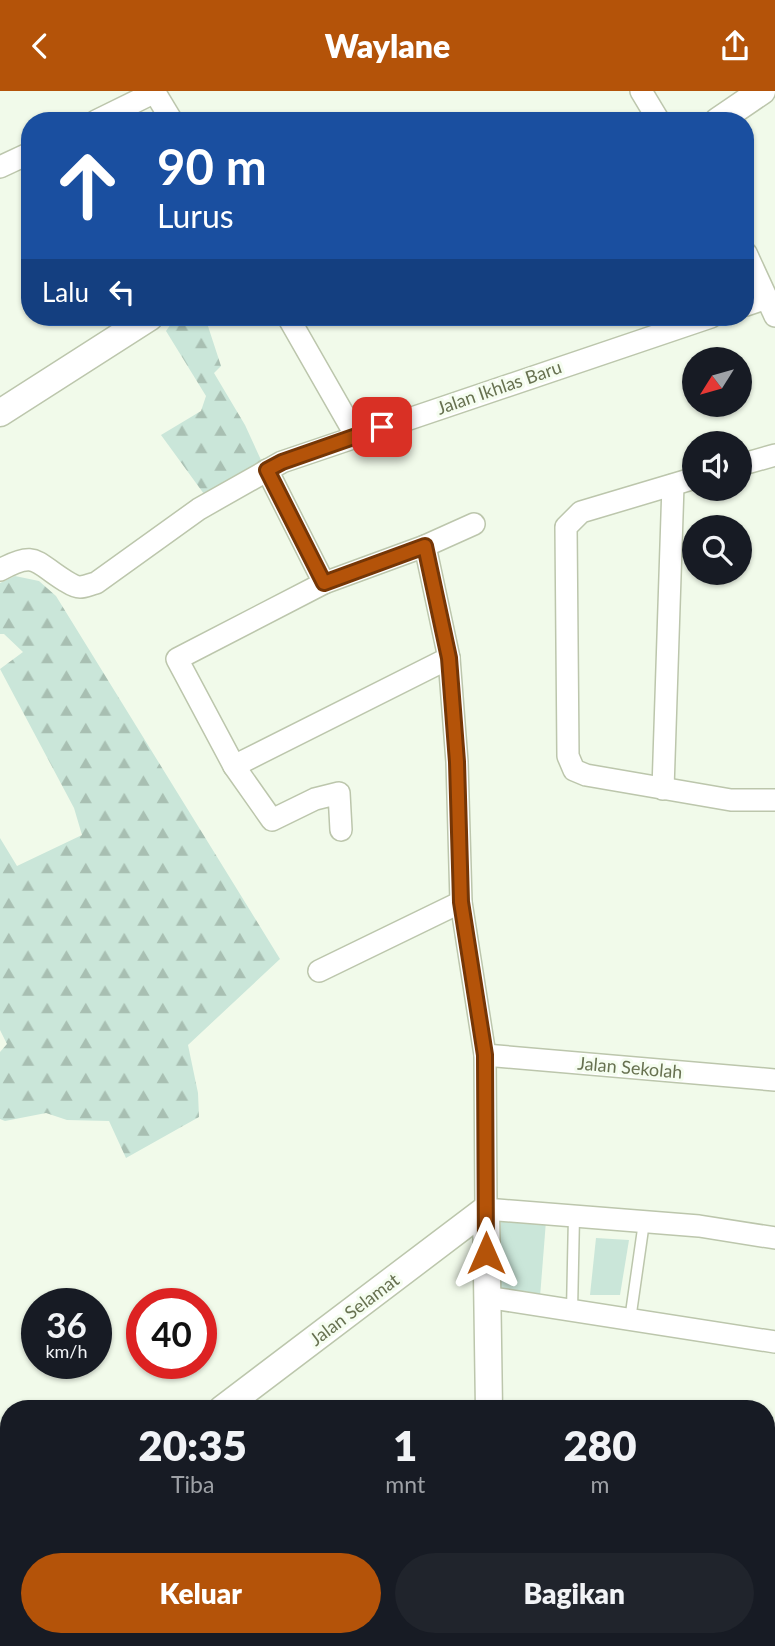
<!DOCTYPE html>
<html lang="id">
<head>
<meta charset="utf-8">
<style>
  body { margin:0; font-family:Lato,sans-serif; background:#20242c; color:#f1f3f6; height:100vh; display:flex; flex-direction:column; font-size:26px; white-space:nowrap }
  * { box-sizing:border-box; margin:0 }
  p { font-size:23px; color:#9ea1a6 }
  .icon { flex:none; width:38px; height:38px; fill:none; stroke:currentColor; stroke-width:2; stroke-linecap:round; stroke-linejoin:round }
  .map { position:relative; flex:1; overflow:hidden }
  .panel { position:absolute; left:0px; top:1309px; width:775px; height:247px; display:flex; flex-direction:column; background:#171b24; border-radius:28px 28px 0 0; box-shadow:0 2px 5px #0004 }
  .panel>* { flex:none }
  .banner { position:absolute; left:21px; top:21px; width:733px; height:214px; border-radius:28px; box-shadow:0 2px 5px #0004; background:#1a4fa0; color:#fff; overflow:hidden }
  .needle { width:46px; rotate:233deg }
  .buttons { position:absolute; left:682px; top:256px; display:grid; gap:14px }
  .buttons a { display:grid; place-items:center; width:70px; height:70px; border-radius:50%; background:#171b24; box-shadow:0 2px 5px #0004; font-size:35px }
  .speed { position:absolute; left:21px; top:1197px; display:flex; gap:14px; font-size:35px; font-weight:700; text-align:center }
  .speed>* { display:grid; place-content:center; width:91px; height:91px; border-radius:50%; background:#171b24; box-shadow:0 2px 5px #0004; line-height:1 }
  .speed small { font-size:18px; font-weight:400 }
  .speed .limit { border:10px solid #d22; background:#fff; color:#111 }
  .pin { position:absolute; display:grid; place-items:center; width:60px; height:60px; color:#fff; margin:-30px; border-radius:14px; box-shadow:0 4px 10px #0006 }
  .me { position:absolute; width:77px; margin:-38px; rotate:0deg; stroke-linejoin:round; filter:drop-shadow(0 0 5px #0008) }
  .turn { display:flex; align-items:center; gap:24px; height:147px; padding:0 21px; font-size:32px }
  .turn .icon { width:91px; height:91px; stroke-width:2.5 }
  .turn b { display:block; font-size:49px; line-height:60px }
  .then { display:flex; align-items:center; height:66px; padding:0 21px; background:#0003; gap:14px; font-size:26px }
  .eta { display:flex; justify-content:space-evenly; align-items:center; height:119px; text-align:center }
  .eta b { font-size:42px; font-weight:800; line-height:49px }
  .button { display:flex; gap:14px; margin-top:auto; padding:14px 21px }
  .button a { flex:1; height:80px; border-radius:42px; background:#b45309; color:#fff; font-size:28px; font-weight:800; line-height:80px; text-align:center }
  .button a+a { background:#20242c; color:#f1f3f6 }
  header { display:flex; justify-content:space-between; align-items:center; height:91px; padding:0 21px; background:#b45309; color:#fff; font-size:32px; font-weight:800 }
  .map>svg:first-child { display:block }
</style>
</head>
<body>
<header><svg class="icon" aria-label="back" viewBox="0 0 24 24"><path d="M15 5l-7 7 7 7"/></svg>Waylane<svg class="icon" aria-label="share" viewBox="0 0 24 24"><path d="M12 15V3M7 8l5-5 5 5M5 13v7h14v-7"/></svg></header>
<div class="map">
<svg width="775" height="1555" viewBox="0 0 775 1555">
  <defs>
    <pattern id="forest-firs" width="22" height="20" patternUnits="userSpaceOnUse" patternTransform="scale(1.75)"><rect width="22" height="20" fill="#cae6d9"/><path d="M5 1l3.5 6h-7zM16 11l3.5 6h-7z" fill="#a8bfb2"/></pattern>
  </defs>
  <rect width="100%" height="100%" fill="#f1faea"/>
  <g fill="#cae6d9">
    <path d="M501,1127L546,1130L540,1206L498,1201Z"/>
    <path d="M596,1147L629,1149L620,1204H590Z"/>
    <path d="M9,1486V1547H63L66,1555H0V1493Z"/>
  </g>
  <g fill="url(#forest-firs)">
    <path d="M181,226H205L221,275L214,282L245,334L261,369L244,384L204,403L161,344L201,320L206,305L166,240L173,230Z"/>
    <path d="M15,485L39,490L56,505L280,868L188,954L198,1002L199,1026L126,1067L109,1030L67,1029L46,1022L5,1030L0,1028V961L7,953L0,939V747L17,775L82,744L74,717L0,578L23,561L4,543H0V492Z"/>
  </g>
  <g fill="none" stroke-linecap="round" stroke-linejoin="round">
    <defs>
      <g id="service">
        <path d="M572,1220L574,1125"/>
        <path d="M630,1229L644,1131"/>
      </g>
      <g id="minor">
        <path d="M154,0L172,30"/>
        <path d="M641,0L659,30"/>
        <path d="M96,30L155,1"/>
        <path d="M0,76L30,62"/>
        <path d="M746,162L775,225"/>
        <path d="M746,214L767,207"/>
        <path d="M288,226L356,345"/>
        <path d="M740,374L775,364"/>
        <path d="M267,379L324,492"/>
        <path d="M695,387L581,421L566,436L568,665L574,679L586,684L731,709H775"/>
        <path d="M425,455L449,567L457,671L461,811L485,964L486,1118L699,1135L775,1147"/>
        <path d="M0,479C36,459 35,471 64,489C69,492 74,496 80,496C85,496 91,493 96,492L199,418L282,371L711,226"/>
        <path d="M449,567L234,675L177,568L324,492L425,455L474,433"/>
        <path d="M234,675L272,729L315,708L339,702L341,739"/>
        <path d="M663,698L673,394"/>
        <path d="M319,880L461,811"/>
        <path d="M485,964L775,989"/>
        <path d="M486,1206L775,1251"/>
        <path d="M766,1362L775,1363"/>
        <path d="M766,1487L775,1488"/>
        <path d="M720,1555V1547"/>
      </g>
      <g id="tertiary">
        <path d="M718,30L762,0"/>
        <path d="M0,322L150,226"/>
        <path d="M486,1118L489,1318"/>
        <path d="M222,1318L486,1118"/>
        <path d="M0,1394L9,1409"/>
        <path d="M0,1477L9,1470"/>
        <path d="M487,1555V1547"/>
      </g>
    </defs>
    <use href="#service" stroke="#bcc6ac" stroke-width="13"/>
    <use href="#minor" stroke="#bcc6ac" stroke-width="24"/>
    <use href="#tertiary" stroke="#bcc6ac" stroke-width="29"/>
    <use href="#service" stroke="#fff" stroke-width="10"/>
    <use href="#minor" stroke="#fff" stroke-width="21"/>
    <use href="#tertiary" stroke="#fff" stroke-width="26"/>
  </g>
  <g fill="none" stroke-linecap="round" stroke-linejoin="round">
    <defs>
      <path id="route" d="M382,336L282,371L267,379L324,492L425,455L449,567L457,671L461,811L485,964L486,1162"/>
    </defs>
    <use href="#route" stroke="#753606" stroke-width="18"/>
    <use href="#route" stroke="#b45309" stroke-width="12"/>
  </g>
  <g text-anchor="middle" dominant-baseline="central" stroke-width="6" stroke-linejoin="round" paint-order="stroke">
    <g font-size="18" fill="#677150" stroke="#f5fdf0">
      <text transform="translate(499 296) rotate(-19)">Jalan Ikhlas Baru</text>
      <text transform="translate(630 976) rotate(5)">Jalan Sekolah</text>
      <text transform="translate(354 1218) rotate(-37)">Jalan Selamat</text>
    </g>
  </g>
</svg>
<div class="buttons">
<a><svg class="needle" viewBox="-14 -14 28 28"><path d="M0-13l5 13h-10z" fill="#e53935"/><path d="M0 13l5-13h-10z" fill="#9ea1a6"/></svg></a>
<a><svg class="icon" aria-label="sound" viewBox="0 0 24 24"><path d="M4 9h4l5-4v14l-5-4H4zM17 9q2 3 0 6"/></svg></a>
<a><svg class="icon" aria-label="search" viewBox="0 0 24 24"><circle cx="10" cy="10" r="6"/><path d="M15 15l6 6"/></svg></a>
</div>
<div class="speed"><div>36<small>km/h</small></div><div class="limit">40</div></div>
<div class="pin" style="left:382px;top:336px;background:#d93025"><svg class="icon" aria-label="arrive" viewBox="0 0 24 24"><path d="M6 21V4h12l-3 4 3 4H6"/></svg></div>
<svg class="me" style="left:486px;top:1162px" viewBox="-20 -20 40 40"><path d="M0-17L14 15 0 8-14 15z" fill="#b45309" stroke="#fff" stroke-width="4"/></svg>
<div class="banner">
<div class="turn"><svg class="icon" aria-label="ahead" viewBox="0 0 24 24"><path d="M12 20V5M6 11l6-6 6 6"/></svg><div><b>90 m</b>Lurus</div></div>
<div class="then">Lalu<svg class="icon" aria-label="left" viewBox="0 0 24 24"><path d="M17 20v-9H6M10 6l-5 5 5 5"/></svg></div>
</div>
<section class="panel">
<div class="eta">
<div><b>20:35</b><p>Tiba</p></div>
<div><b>1</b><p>mnt</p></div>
<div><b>280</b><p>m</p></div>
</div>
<div class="button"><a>Keluar</a><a>Bagikan</a></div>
</section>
</div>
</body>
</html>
